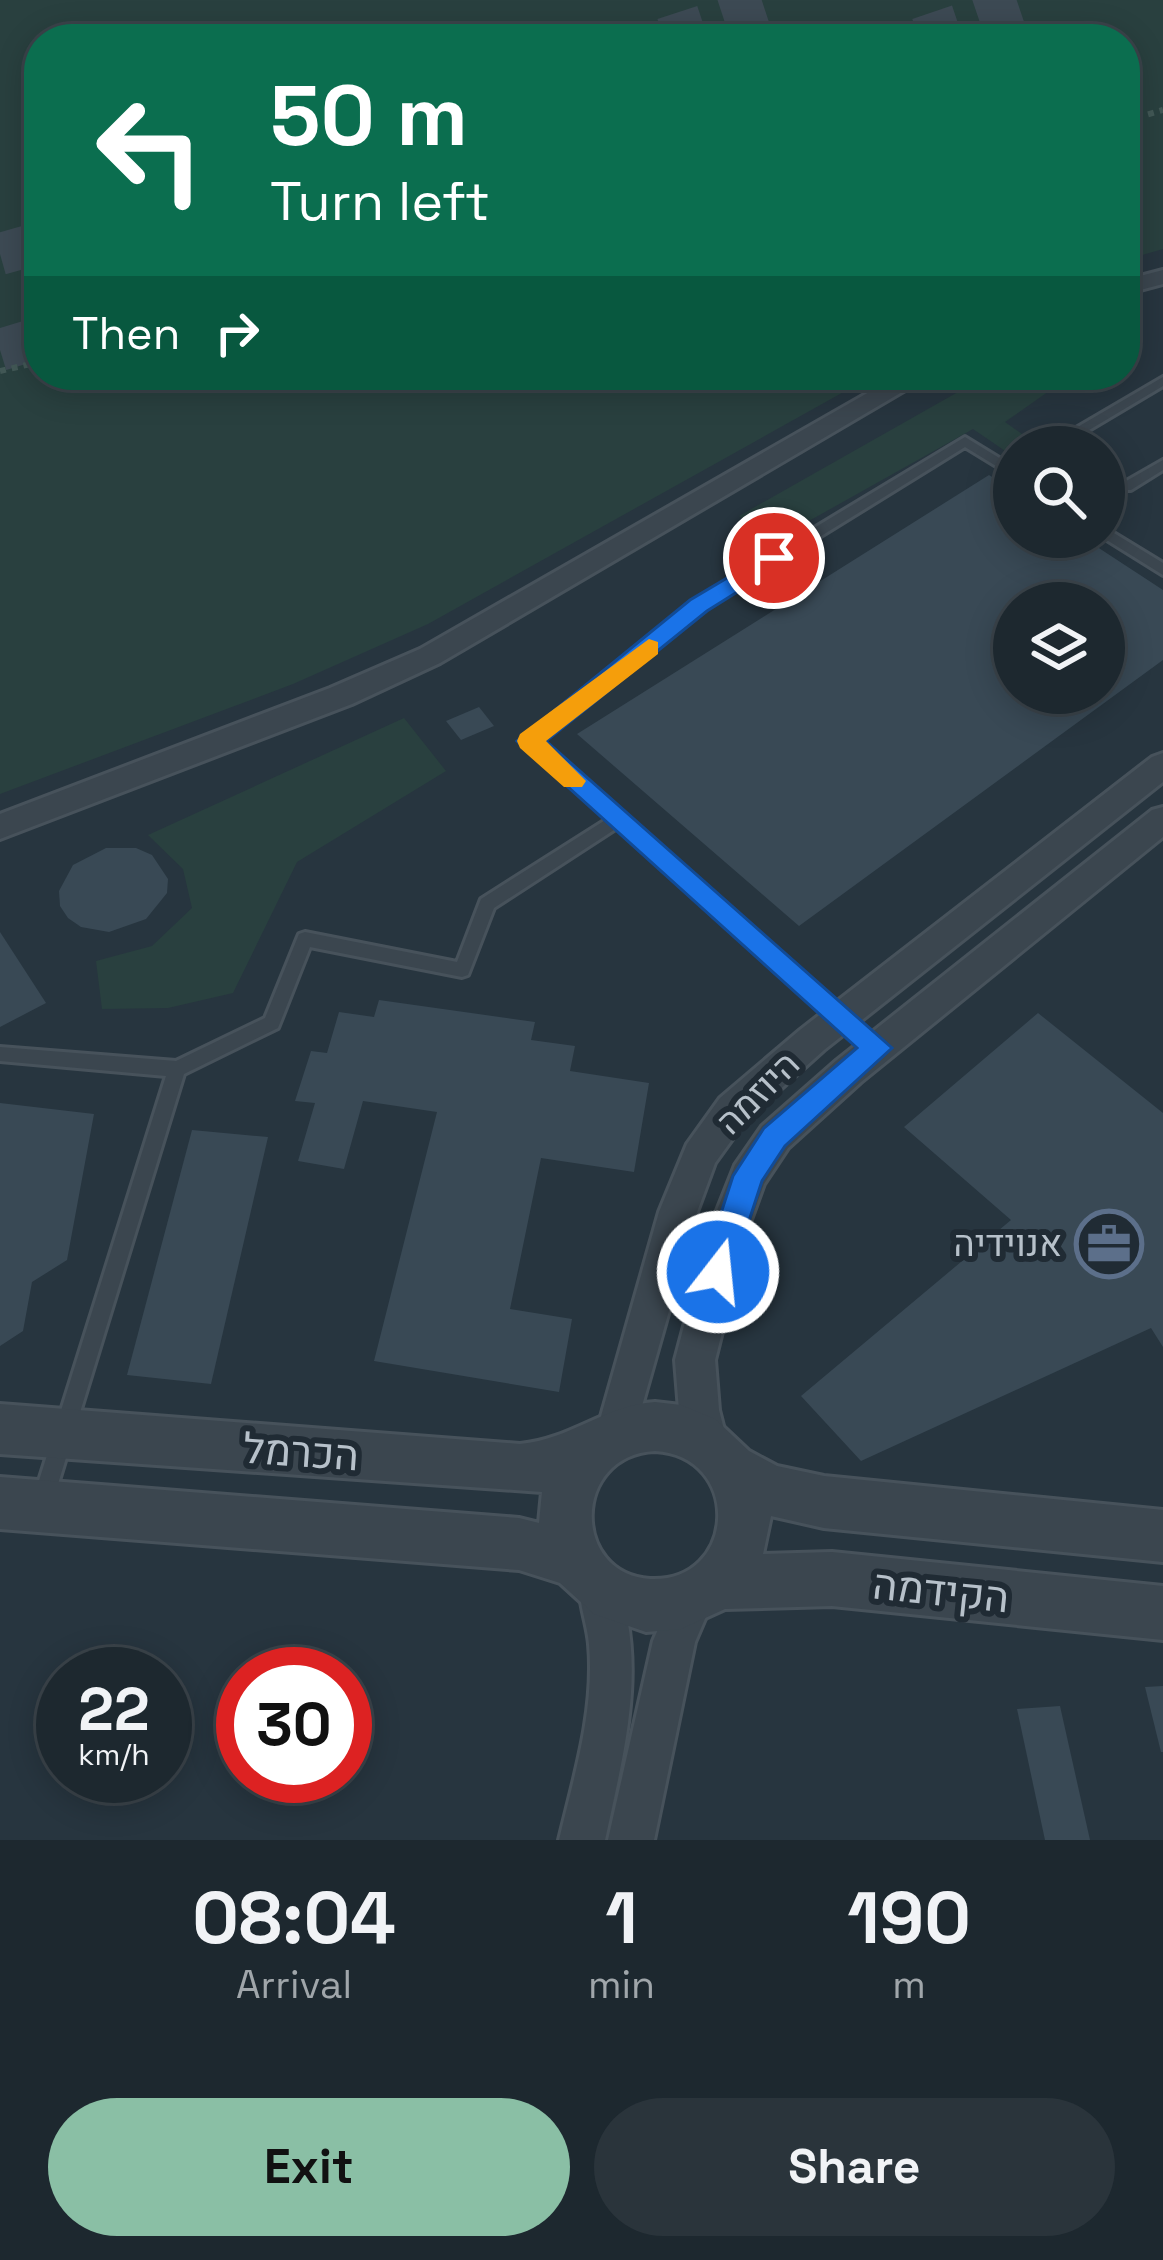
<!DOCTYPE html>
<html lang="en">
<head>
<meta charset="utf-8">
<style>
  body { margin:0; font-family:"Space Grotesk",Heebo,sans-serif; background:#2a343b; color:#f1f3f6; height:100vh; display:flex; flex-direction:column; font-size:45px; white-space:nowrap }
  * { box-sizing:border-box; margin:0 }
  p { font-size:39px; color:#a0a6aa }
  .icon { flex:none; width:66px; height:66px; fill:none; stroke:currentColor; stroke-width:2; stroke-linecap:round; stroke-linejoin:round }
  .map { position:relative; height:1840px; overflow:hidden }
  .side { display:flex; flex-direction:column; background:#1d282f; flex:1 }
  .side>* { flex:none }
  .guide { position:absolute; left:24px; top:24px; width:1116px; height:366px; border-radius:48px; box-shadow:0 6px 30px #0003,0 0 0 3px #3b444b; background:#0b6e4f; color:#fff; overflow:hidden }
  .controls { position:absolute; left:993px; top:426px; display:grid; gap:24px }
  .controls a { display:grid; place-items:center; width:132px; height:132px; border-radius:50%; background:#1d282f; box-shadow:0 6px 30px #0003,0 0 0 3px #3b444b; font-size:60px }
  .speed { position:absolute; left:36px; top:1647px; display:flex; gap:24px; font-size:60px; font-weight:700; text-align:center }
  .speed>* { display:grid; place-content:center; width:156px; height:156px; border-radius:50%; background:#1d282f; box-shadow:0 6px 30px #0003,0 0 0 3px #3b444b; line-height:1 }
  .speed small { font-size:30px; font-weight:400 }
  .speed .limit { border:18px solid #d22; background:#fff; color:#111 }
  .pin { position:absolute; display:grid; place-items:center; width:102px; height:102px; color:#fff; margin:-51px; border:6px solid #fff; border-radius:50%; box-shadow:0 3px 12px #0007 }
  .me { position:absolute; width:132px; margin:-66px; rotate:16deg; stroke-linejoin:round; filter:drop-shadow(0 0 9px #0008) }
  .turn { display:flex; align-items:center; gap:42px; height:252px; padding:0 48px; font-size:54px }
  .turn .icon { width:156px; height:156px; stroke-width:2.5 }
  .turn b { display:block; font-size:84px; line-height:102px }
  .then { display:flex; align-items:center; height:114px; padding:0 48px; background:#0003; gap:24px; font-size:45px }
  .eta { display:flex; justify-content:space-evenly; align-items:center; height:204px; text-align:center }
  .eta b { font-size:72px; font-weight:700; line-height:84px }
  .cta { display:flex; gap:24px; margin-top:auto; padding:24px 48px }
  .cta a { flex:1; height:138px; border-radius:72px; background:#8abfa5; color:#111; font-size:48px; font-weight:700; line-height:138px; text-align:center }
  .cta a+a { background:#2a343b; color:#f1f3f6 }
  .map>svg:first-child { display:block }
</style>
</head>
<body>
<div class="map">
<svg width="1163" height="1840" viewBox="0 0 1163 1840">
  <rect width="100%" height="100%" fill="#27353f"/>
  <g fill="#29403f">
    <path d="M0,0H1163V249L1125,260V39H39V375H874L428,624L293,684L0,794Z"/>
    <path d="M988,375H1072L1005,422L1040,447H1014V457L973,429L775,540L739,516Z"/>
    <path d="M404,718L446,771L297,862L233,993L168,1008L102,1009L96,961L152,946L192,908L183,869L148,835Z"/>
  </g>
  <g fill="#394955" fill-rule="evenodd">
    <path d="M989,475L1014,492V537H1082L1163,590V660L799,926L577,734ZM1014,603H1104V693H1014Z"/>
    <path d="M479,707L494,726L461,740L446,721Z"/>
    <path d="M106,848H136L152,855L168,879L167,893L146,919L109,932L81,927L68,918L60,906L59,891L73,865Z"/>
    <path d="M0,932L46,1003L0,1027Z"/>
    <path d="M379,1000L535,1022L531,1040L575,1046L570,1071L649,1083L634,1172L541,1158L510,1309L572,1319L559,1392L374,1361L437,1112L363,1101L344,1169L298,1161L315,1103L295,1101L311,1051L327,1053L339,1012L374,1017Z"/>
    <path d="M1038,1013L1163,1113V1347L1151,1328L861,1461L801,1396L1011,1220L904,1127Z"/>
    <path d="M0,1103L94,1114L67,1260L32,1282L23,1331L0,1346Z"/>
    <path d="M192,1130L268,1137L211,1384L127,1375Z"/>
    <path d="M1163,1686V1752H1161L1145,1687Z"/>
    <path d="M1060,1706L1090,1840H1045L1017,1709Z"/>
  </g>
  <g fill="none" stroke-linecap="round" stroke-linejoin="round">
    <g stroke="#3d4a54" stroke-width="42" stroke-dasharray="42 21" stroke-linecap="butt">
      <path d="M664,39L782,0"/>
      <path d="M919,39L1034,0"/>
      <path d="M0,254L39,243"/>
      <path d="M0,350L39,338"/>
    </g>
    <defs>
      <g id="service">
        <path d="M1163,377V386L1064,445L1059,446L1052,442Z"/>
        <path d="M965,437L1014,467V477L965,447L703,609L539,741L883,1043L886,1048L883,1053L877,1055L871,1053L617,828L494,908L468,975L462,977L310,947L278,1028L184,1074L53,1500L50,1507L43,1510L36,1507L33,1500L166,1076L0,1061V1047L176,1061L265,1018L297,939L299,934L305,932L457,962L481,899L607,819L524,745L521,741L524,737L693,601Z"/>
        <path d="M1163,460V470L1131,490H1121V484Z"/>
        <path d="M1104,527L1163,563V575L1102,537H1104Z"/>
      </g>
      <g id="minor">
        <path d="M1163,270V284L1125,294V280Z"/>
        <path d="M899,375H931L440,663L352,704L0,839V814L330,688L420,649Z"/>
        <path d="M1163,753V782L824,1050L746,1120L715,1163L697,1212L630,1448L616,1453L602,1448L596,1434L659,1212L687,1144L720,1098L800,1030L1152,757Z"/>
        <path d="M1163,807V837L861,1082L788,1148L764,1184L748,1228L715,1360L719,1410L728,1445L722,1459L708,1465L694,1459L679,1410L675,1360L710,1228L735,1165L762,1126L837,1060L1152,810Z"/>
        <path d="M598,1565L613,1571C650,1660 624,1750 605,1840H559C574,1777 595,1710 589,1644C587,1619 574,1594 583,1571Z"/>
        <path d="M692,1579L707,1585L713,1600L695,1642L654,1840H608L653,1641L677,1585Z"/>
      </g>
      <path id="tertiary" d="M655,1402L681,1405L715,1419L749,1451L777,1466L824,1476L1163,1510V1562L824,1528L771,1516L763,1554L832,1552L1163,1586V1640L832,1606L725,1609L681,1629L646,1632L594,1614L560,1583L519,1570L0,1529V1477L519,1518L539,1523L542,1492L0,1454V1404L520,1444C572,1439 605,1405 655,1402ZM655,1451C743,1456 737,1583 650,1579C571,1574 572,1455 655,1451Z"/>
    </defs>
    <use href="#service" stroke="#47525b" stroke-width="6"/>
    <use href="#minor" stroke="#47525b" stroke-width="6"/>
    <use href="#tertiary" stroke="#47525b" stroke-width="6"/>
    <g stroke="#425856" stroke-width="6" stroke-dasharray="6 6" stroke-linecap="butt">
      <path d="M1125,121L1163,110"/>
      <path d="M0,371L39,362"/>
    </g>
    <use href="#service" fill="#3b464f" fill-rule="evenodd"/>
    <use href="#minor" fill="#3b464f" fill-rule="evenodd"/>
    <use href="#tertiary" fill="#3b464f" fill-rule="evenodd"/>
  </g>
  <path fill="#1a73e8" stroke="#114b97" stroke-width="3" d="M774,550L782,553V564L707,611L546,741L892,1048L785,1146L762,1181L729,1282L718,1286L707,1282L702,1272L733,1176L764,1128L857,1048L517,741L690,600Z"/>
  <path fill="#f59e0b" d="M649,639L658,642V654L546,741L586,781L582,787H564L520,748L517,741L520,734Z"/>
  <defs>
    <symbol id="office-ring" viewBox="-11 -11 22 22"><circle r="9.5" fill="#202b34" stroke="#5c6f8a" stroke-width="1.5"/><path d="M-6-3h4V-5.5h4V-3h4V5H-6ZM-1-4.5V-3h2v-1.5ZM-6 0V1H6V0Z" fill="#5c6f8a"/></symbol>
  </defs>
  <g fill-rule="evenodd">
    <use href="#office-ring" x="1071" y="1206" width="76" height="76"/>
  </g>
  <g text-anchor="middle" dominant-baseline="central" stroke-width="12" stroke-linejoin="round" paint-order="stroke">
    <g font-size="36" fill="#b7c1ca" stroke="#202b34">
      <text transform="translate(758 1093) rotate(-45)">היוזמה</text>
    </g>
    <g font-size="36" fill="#b7c1ca" stroke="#202b34" text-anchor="end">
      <text x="1062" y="1244">אנוידיה</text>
    </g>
    <g font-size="42" fill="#b7c1ca" stroke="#202b34">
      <text transform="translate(301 1452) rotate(4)">הכרמל</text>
      <text transform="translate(941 1591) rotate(6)">הקידמה</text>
    </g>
  </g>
</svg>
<div class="controls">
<a><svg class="icon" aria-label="search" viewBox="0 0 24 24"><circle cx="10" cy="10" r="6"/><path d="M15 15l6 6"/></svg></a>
<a><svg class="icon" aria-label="layers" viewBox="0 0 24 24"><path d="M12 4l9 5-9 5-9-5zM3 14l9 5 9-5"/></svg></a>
</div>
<div class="speed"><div>22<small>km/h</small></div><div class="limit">30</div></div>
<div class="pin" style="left:774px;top:558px;background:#d93025"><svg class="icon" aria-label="arrive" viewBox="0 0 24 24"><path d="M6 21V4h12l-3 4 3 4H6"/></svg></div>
<svg class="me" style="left:718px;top:1272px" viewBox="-20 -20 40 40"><circle r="17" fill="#1a73e8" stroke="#fff" stroke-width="3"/><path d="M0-11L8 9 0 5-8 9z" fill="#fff"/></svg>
<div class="guide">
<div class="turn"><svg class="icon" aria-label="left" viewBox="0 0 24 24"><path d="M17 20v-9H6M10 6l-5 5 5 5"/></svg><div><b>50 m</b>Turn left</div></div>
<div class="then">Then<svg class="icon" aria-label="right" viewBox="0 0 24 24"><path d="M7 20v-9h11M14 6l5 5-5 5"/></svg></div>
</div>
</div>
<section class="side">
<div class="eta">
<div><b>08:04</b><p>Arrival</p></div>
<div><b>1</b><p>min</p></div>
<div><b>190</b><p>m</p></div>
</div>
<div class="cta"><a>Exit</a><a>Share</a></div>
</section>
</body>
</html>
